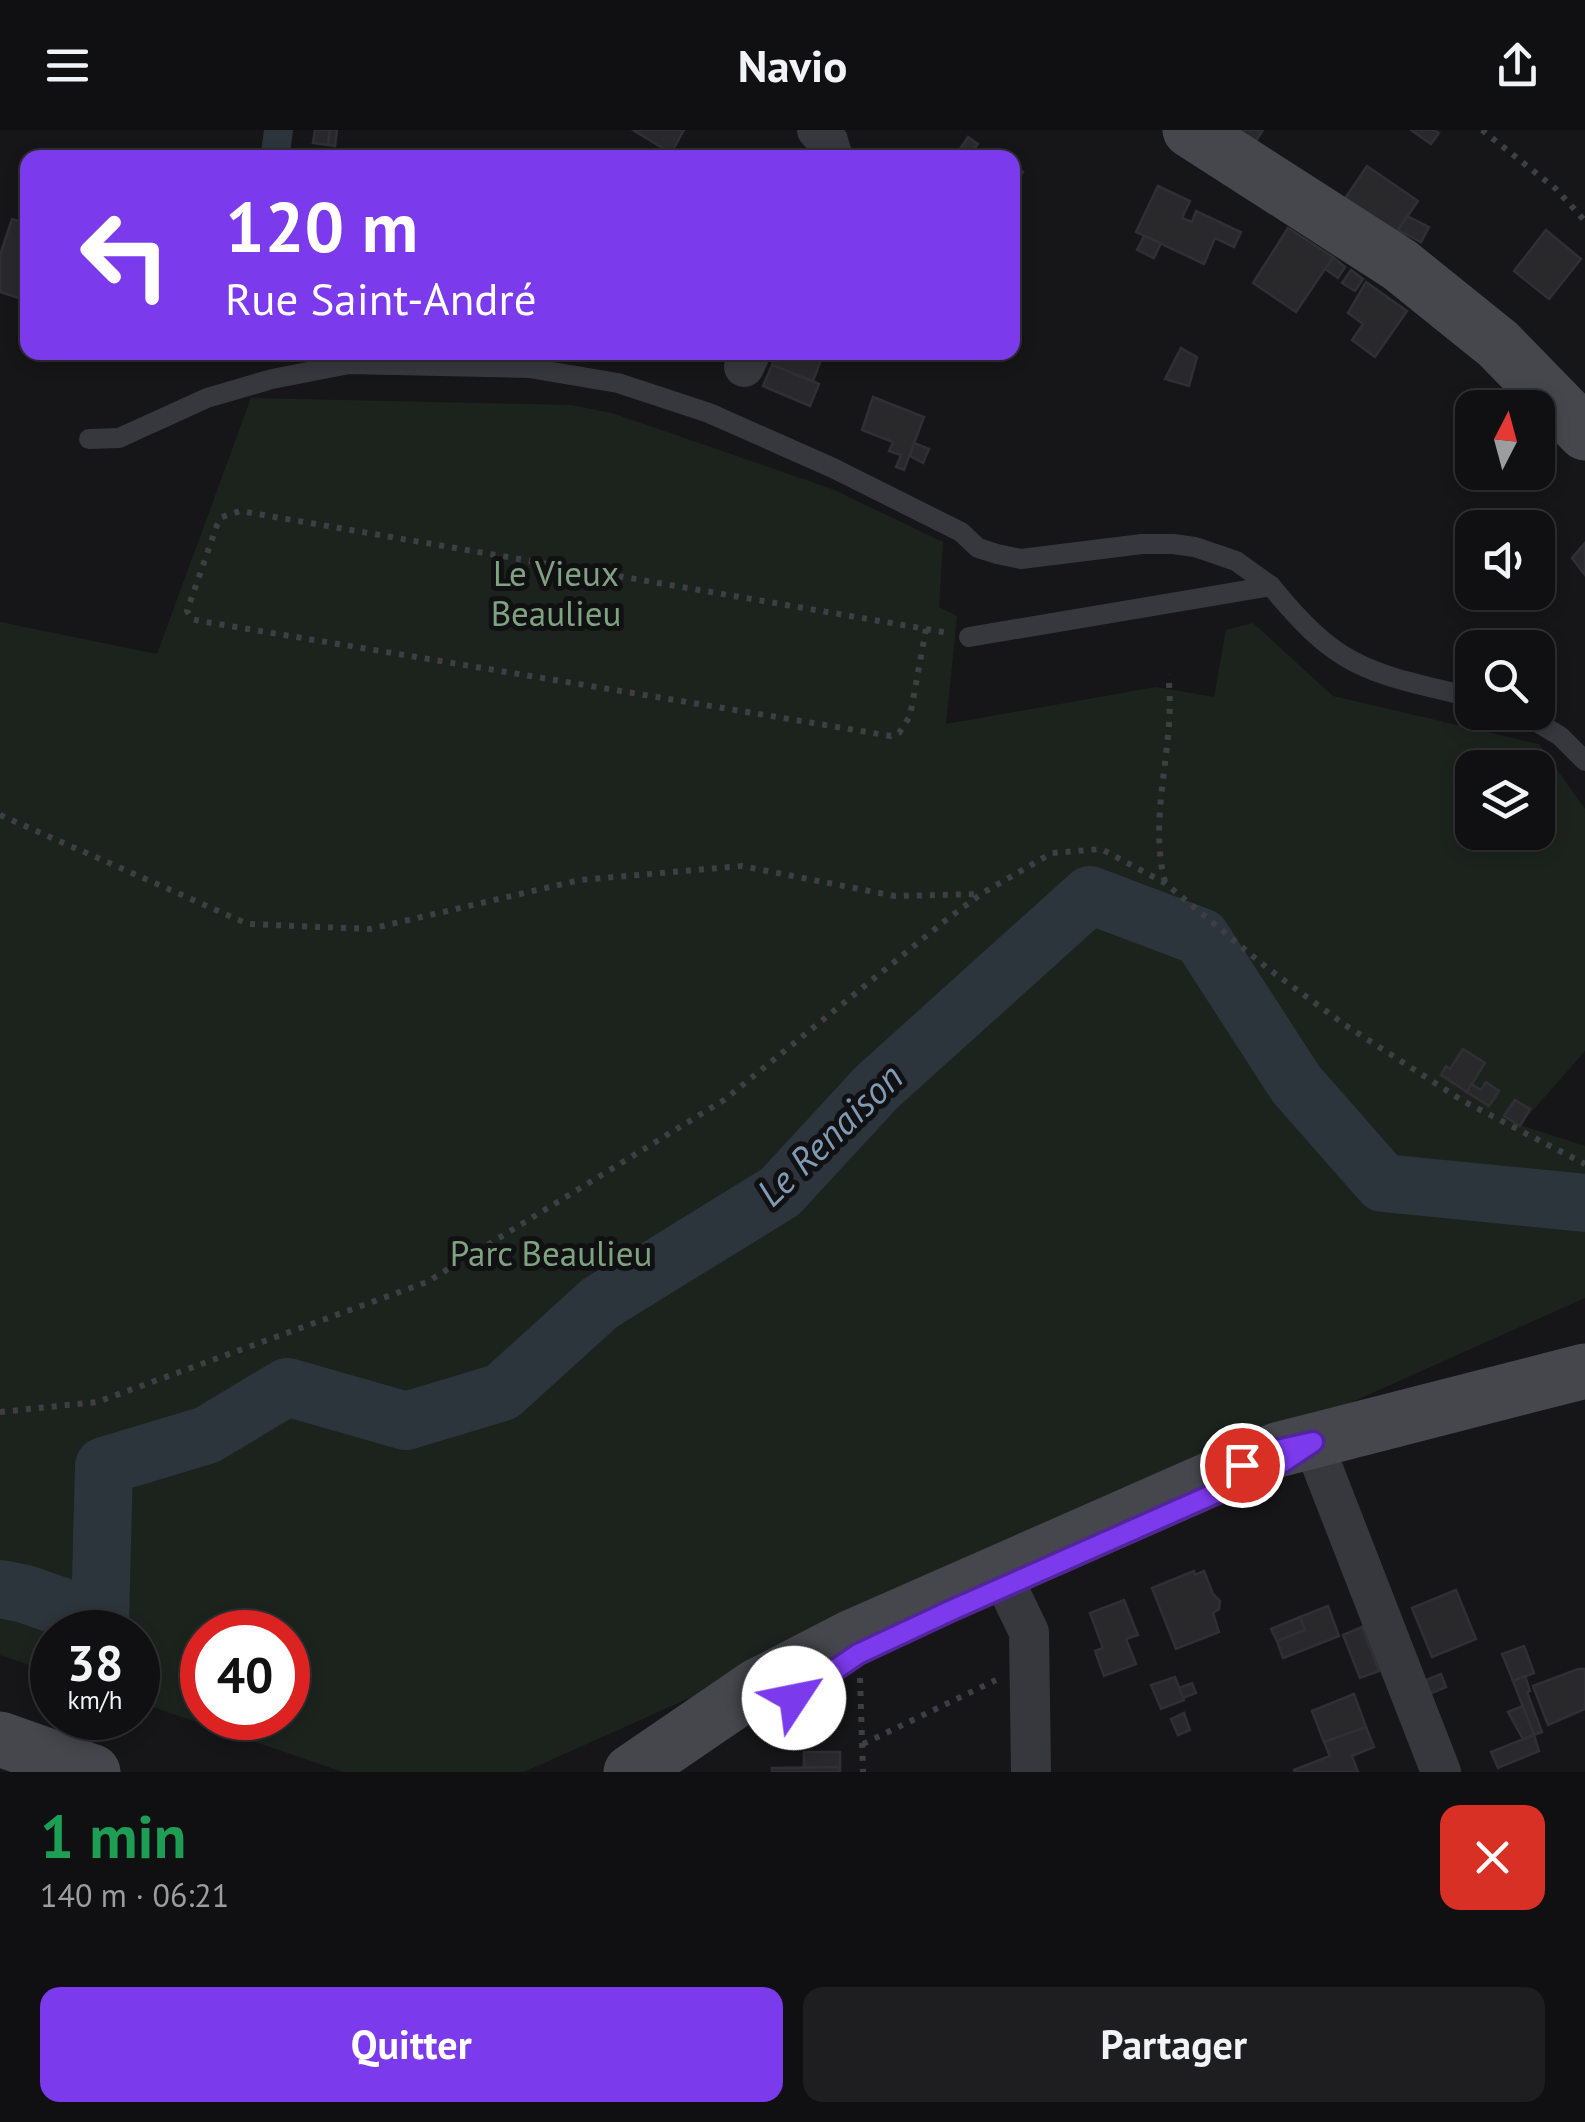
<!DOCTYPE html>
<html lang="fr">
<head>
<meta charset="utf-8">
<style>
  body { margin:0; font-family:"PT Sans",sans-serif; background:#1e1e20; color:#f1f3f6; height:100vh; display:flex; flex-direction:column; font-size:38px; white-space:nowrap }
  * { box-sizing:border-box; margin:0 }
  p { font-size:32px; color:#9c9d9f }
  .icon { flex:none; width:55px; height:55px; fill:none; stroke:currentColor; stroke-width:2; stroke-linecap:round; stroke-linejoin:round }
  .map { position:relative; height:1642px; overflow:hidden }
  .drawer { display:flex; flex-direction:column; background:#101012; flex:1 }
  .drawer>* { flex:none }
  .guide { position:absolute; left:20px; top:20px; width:1000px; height:210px; border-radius:20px; box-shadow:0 5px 15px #0003,0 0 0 2px #303032; background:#7c3aed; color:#fff; overflow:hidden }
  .needle { width:65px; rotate:6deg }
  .buttons { position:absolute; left:1455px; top:260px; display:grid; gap:20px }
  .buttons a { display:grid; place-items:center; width:100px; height:100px; border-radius:20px; background:#101012; box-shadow:0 5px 15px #0003,0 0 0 2px #303032; font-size:50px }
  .speed { position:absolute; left:30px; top:1480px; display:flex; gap:20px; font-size:50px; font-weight:700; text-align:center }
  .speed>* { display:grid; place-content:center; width:130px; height:130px; border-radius:50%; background:#101012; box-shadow:0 5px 15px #0003,0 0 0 2px #303032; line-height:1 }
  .speed small { font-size:25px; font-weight:400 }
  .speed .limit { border:15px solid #d22; background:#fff; color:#111 }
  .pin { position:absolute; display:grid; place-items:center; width:85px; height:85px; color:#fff; margin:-42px; border:5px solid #fff; border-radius:50%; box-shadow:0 2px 10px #0007 }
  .me { position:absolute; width:110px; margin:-55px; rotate:56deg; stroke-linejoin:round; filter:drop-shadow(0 0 8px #0008) }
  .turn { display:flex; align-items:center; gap:35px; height:210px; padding:0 40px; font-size:45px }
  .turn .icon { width:130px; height:130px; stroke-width:2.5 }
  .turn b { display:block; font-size:70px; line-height:85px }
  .round { display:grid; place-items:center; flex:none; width:105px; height:105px; border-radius:20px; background:#1e1e20 }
  .summary { display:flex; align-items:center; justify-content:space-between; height:170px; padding:0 40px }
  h1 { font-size:60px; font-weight:600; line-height:75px; color:#1e9e55 }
  .primary-button { display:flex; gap:20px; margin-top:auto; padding:20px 40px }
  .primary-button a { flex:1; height:115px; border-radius:20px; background:#7c3aed; color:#fff; font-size:40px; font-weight:600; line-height:115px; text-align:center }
  .primary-button a+a { background:#1e1e20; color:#f1f3f6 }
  header { display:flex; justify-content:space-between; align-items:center; height:130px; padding:0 40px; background:#101012; font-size:45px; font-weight:600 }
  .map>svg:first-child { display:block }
</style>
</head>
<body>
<header><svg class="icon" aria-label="menu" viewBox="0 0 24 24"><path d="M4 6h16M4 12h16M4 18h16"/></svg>Navio<svg class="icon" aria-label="share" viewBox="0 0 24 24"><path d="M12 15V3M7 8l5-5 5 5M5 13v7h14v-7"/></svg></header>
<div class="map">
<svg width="1585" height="1642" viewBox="0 0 1585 1642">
  <rect width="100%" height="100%" fill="#161618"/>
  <path fill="#1c231d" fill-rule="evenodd" d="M251,268L571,275L612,283L832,359L943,412L939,477L957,486L946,594L1156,557L1214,567L1226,500L1253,493L1333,566L1539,614L1585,679V921L1520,995L1585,1016V1168L524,1642H343L138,1572V1502H52V1543L0,1525V492L157,524ZM1472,638H1538V702H1472ZM202,1502H288V1588H202Z"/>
  <path fill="#2c353c" d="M264,0H293L290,25L261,22Z"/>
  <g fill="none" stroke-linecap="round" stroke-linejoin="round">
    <path stroke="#2c353c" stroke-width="58" d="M0,1459L25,1464L100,1490L104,1336L207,1305L287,1257L406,1291L502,1262L600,1173L780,1062L877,957L1090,765L1201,807L1296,954L1383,1053L1585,1073"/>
  </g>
  <g fill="#29292c" stroke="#303034" stroke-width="2.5">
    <path d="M315,0H330L328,15L313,13Z"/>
    <path d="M330,0H337L335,16L328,15Z"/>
    <path d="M633,0H684L671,23Z"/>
    <path d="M1226,0H1263L1252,17Z"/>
    <path d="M1411,0H1434L1439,3L1431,14Z"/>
    <path d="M968,7L978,14L974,19L987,28H954Z"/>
    <path d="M1012,35L1023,42L1012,59Z"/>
    <path d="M1367,36L1418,71L1395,104L1344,70Z"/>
    <path d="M1158,56L1190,71L1182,88L1192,92L1196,81L1241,102L1234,117L1215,108L1204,134L1136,102Z"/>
    <path d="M1407,86L1429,97L1421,112L1398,100Z"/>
    <path d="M12,89L28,94V171L0,162V125Z"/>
    <path d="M1288,98L1333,127L1296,182L1253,153Z"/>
    <path d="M1546,100L1581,129L1549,169L1514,141Z"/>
    <path d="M1144,106L1161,113L1154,128L1137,120Z"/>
    <path d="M1333,127L1345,137L1338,148L1325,139Z"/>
    <path d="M1351,140L1363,149L1355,161L1342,153Z"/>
    <path d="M1366,152L1407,181L1375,227L1352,210L1363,194L1348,183Z"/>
    <path d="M1181,218L1197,227L1189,256L1165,249Z"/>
    <path d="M776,222H824L813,251L772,235Z"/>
    <path d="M772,235L819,254L810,276L763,256Z"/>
    <path d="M1499,263L1513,278H1482L1490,271Z"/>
    <path d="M873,267L924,287L904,340L896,337L901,325L889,321L893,312L862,300Z"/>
    <path d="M914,313L929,319L923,333L910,326Z"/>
    <path d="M1585,413V445L1572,428Z"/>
    <path d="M1463,919L1485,933L1467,962L1441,945L1446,936L1450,939Z"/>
    <path d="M1486,952L1499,961L1489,976L1467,962L1471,954L1481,960Z"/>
    <path d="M1515,970L1530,979L1520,996L1504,986Z"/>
    <path d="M1194,1441L1195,1445L1204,1441L1213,1464L1220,1471L1219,1479L1213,1483L1219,1502L1176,1519L1152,1458Z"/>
    <path d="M1456,1460L1476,1509L1432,1527L1412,1478Z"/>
    <path d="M1124,1470L1138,1505L1126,1509L1136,1534L1104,1546L1095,1521L1103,1518L1090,1483Z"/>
    <path d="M1328,1476L1339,1506L1283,1528L1277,1511L1305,1500L1300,1487Z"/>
    <path d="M1300,1487L1305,1500L1277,1511L1271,1499Z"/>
    <path d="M1362,1497L1379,1541L1360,1548L1343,1505Z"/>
    <path d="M1524,1516L1534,1543L1513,1551L1502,1524Z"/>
    <path d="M1578,1539H1585V1579L1548,1595L1533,1556Z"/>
    <path d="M1441,1544L1446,1557L1422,1567L1417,1554Z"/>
    <path d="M1525,1546L1530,1561L1527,1562L1542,1602L1534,1605L1513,1551Z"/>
    <path d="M1175,1547L1184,1570L1161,1579L1151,1555Z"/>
    <path d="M1192,1553L1196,1563L1183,1568L1179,1558Z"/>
    <path d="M1354,1564L1366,1597L1324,1612L1312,1581Z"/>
    <path d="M1523,1576L1534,1605L1523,1609L1508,1582Z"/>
    <path d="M1184,1583L1190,1600L1178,1605L1171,1589Z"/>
    <path d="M1366,1597L1374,1617L1352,1626L1358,1642H1295L1294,1640L1330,1626L1324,1612Z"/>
    <path d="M1534,1605L1539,1621L1498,1638L1491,1622Z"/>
    <path d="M804,1622H840V1637L804,1638Z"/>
    <path d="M840,1637V1642H772V1638Z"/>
  </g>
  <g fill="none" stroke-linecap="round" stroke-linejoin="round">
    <g stroke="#3d3f44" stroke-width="6" stroke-dasharray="5 8" stroke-linecap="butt">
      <path d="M1482,0L1556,59L1585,91"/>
      <path d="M926,499L910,586L899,603L891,606L200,491L192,489L187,481L217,395L222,387L240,381L926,499L948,503"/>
      <path d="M0,685L248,794L370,799L580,750L742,736L895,766L981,764"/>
      <path d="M1165,752C1147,684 1177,613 1168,545"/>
      <path d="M0,1282L97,1272L427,1152L724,970L946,790L981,764L1052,723L1101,719L1165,753L1266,837L1345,895L1463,971L1585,1034"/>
      <path d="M860,1548L863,1642"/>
      <path d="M863,1614L996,1550"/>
    </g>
    <g stroke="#37383d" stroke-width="20">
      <path d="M89,309L119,308L207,268L272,249L349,234L529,238L618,253L709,283L833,338L961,402L978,418L997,424L1021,429L1142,414H1173L1195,417L1236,431L1271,456"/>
      <path d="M969,507L1271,456C1340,541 1370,543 1472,567"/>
      <path d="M1520,582L1560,606L1585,631"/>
    </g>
    <g stroke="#37383d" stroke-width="40">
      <path d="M817,0L828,11L833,28"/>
      <path d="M744,237L751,222"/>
      <path d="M1313,1313L1441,1642"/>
      <path d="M1000,1442L1029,1502L1031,1642"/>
    </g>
    <g stroke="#45474d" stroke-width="55">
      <path d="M1190,0L1400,135L1498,214L1585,303"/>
      <path d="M0,1609L93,1642"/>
      <path d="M631,1642L757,1556L850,1508L1277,1320L1585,1241"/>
    </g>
  </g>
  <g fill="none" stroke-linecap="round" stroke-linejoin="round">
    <defs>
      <path id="route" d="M794,1568L858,1524L952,1480L1277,1336L1313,1312L1277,1320L1242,1335"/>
    </defs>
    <use href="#route" stroke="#51269a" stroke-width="25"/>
    <use href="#route" stroke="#7c3aed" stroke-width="18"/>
  </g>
  <g text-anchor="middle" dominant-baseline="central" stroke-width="10" stroke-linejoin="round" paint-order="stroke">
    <g font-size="35" fill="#7fa381" stroke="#111113">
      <text x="556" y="443">Le Vieux<tspan x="556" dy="40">Beaulieu</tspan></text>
      <text x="551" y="1123">Parc Beaulieu</text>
    </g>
    <g font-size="38" font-style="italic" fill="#7f9bb3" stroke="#111113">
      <text transform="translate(829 1004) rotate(-44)">Le Renaison</text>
    </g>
  </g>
</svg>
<div class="buttons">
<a><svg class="needle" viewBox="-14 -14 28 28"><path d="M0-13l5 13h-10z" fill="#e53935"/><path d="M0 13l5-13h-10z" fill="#9c9d9f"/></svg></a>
<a><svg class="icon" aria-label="sound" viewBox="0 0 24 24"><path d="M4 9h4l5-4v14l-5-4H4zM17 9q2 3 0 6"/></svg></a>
<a><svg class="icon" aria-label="search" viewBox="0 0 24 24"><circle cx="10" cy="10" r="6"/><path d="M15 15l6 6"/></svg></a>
<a><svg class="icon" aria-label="layers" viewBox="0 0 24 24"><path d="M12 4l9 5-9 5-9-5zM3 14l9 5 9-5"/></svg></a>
</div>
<div class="speed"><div>38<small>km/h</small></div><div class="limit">40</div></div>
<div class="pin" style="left:1242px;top:1335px;background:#d93025"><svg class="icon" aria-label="arrive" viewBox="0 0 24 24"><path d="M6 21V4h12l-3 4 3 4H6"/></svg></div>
<svg class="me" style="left:794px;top:1568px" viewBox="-20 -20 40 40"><circle r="19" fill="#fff"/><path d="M0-13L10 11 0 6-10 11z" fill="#7c3aed"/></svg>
<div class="guide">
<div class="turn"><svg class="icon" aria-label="left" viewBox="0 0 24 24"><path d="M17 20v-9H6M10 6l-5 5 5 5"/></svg><div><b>120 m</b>Rue Saint-André</div></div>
</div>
</div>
<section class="drawer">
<div class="summary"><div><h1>1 min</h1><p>140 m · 06:21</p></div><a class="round" style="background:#d93025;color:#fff"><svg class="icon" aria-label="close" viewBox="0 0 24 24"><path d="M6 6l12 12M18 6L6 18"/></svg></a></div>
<div class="primary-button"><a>Quitter</a><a>Partager</a></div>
</section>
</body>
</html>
